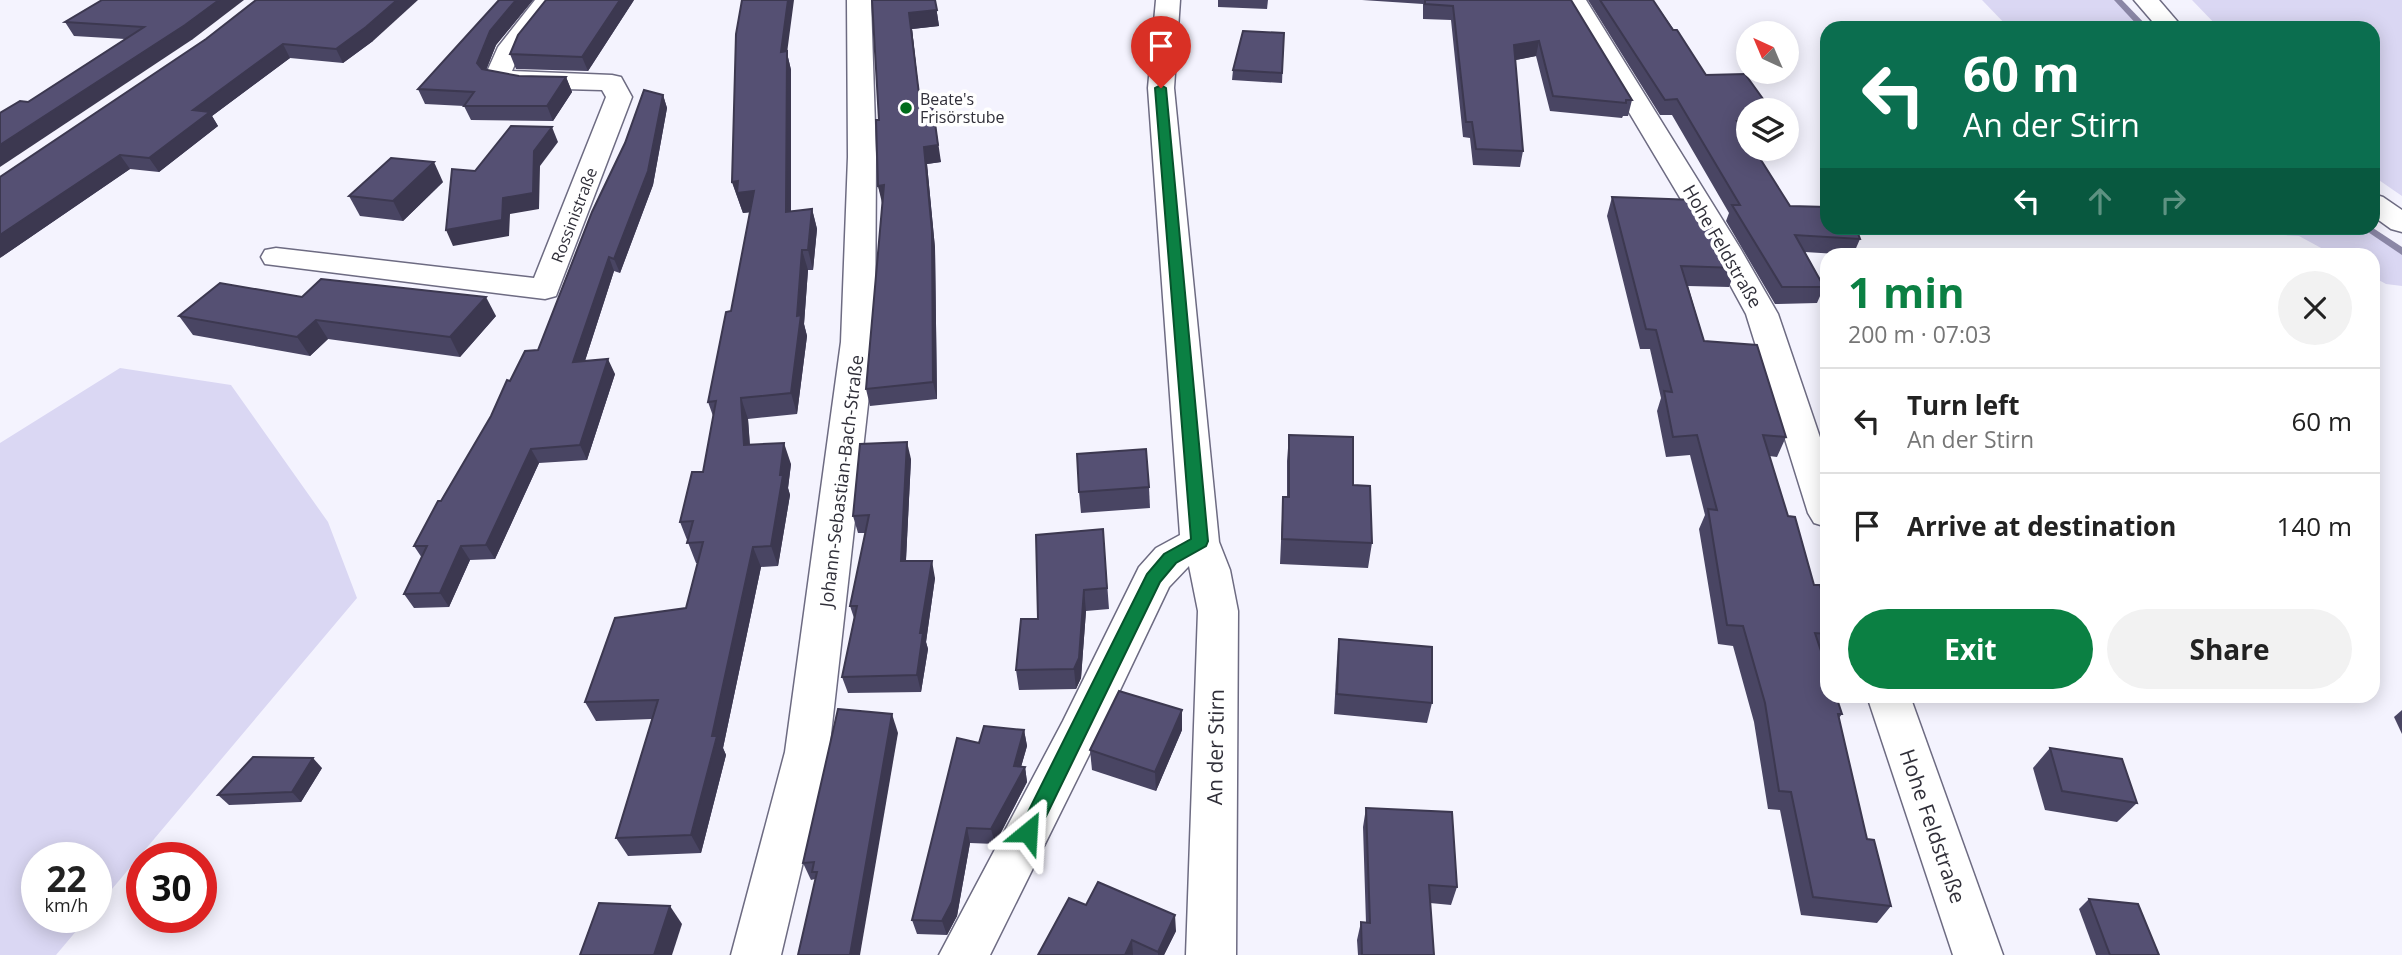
<!DOCTYPE html>
<html lang="en">
<head>
<meta charset="utf-8">
<style>
  body { margin:0; font-family:"Open Sans",sans-serif; background:#f2f2f2; color:#222; height:100vh; display:flex; flex-direction:column; font-size:26px; white-space:nowrap }
  * { box-sizing:border-box; margin:0 }
  p { font-size:23px; color:#767676 }
  .icon { flex:none; width:38px; height:38px; fill:none; stroke:currentColor; stroke-width:2; stroke-linecap:round; stroke-linejoin:round }
  .map { position:relative; flex:1; overflow:hidden }
  .sheet { position:absolute; left:1820px; top:248px; width:560px; height:455px; display:flex; flex-direction:column; background:#fff; border-radius:21px; box-shadow:0 4px 18px #0003 }
  .sheet>* { flex:none }
  .guide { position:absolute; left:1820px; top:21px; width:560px; height:214px; border-radius:21px; box-shadow:0 4px 18px #0003; background:#0b6e4f; color:#fff; overflow:hidden }
  .needle { width:46px; rotate:316deg }
  .fabs { position:absolute; left:1736px; top:21px; display:grid; gap:14px }
  .fabs a { display:grid; place-items:center; width:63px; height:63px; border-radius:50%; background:#fff; box-shadow:0 4px 18px #0003; font-size:35px }
  .speed { position:absolute; left:21px; top:842px; display:flex; gap:14px; font-size:35px; font-weight:700; text-align:center }
  .speed>* { display:grid; place-content:center; width:91px; height:91px; border-radius:50%; background:#fff; box-shadow:0 4px 18px #0003; line-height:1 }
  .speed small { font-size:18px; font-weight:400 }
  .speed .limit { border:10px solid #d22; background:#fff; color:#111 }
  .pin { position:absolute; display:grid; place-items:center; width:60px; height:60px; color:#fff; margin:-72px -30px; border-radius:50% 50% 50% 0; rotate:-45deg; box-shadow:0 0 7px #0007 }
  .pin .icon { rotate:45deg }
  .me { position:absolute; width:77px; margin:-38px; rotate:27deg; stroke-linejoin:round; filter:drop-shadow(0 0 5px #0008) }
  .turn { display:flex; align-items:center; gap:24px; height:147px; padding:0 28px; font-size:32px }
  .turn .icon { width:91px; height:91px; stroke-width:2.5 }
  .turn b { display:block; font-size:49px; line-height:60px }
  .lanes { display:flex; align-items:center; height:66px; padding:0 28px; background:#0003; justify-content:center; gap:35px; direction:ltr }
  .lanes .off { opacity:.35 }
  .round { display:grid; place-items:center; flex:none; width:74px; height:74px; border-radius:37px; background:#f2f2f2 }
  .head { display:flex; align-items:center; justify-content:space-between; height:119px; padding:0 28px }
  h1 { font-size:42px; font-weight:700; line-height:52px; color:#0b8043 }
  .action { display:flex; gap:14px; margin-top:auto; padding:14px 28px }
  .action a { flex:1; height:80px; border-radius:42px; background:#0b8043; color:#fff; font-size:28px; font-weight:700; line-height:80px; text-align:center }
  .action a+a { background:#f2f2f2; color:#222 }
  ul { padding:0; list-style:none }
  li { display:flex; align-items:center; gap:21px; height:105px; padding:0 28px; border-top:2px solid #e0e0e0 }
  li div { flex:1 }
  li b { display:block; font-size:26px }
  li em { font-style:normal }
  .map>svg:first-child { display:block }
</style>
</head>
<body>
<div class="map">
<svg width="2402" height="955" viewBox="0 0 2402 955">
  <rect width="100%" height="100%" fill="#f4f3fe"/>
  <g fill="#dad7f3">
    <path d="M1982,0H2118L2145,28H2009Z"/>
    <path d="M2192,0H2402V196L2373,176V28H2219Z"/>
    <path d="M2171,228H2367L2402,252V286L2386,284L2373,277V256L2334,255L2299,236Z"/>
    <path d="M120,368L231,385L328,522L357,598L96,908V858H37V917H88L56,955H0V443Z"/>
  </g>
  <g fill="none" stroke-linecap="round" stroke-linejoin="round">
    <g fill="#8b87a6" fill-rule="evenodd">
      <path d="M2114,0H2122L2149,28H2140Z"/>
      <path d="M2362,228H2373L2402,247V255Z"/>
    </g>
    <defs>
      <g id="street">
        <path d="M535,0H560L522,48L512,71L612,75L621,77L632,97L556,296L545,299L265,264L261,257L265,250L276,248L534,278L606,97L602,90L526,88L489,81L485,76L498,47Z"/>
        <path d="M847,0H871L876,157L875,342L829,752L781,955H731L785,752L841,342L848,157Z"/>
        <path d="M1156,0H1180L1174,88L1219,542L1230,570L1238,611L1236,955H1186L1198,611L1189,566L1169,587L1093,747L990,955H939L1063,721L1139,567L1156,548L1180,535L1148,88Z"/>
        <path d="M1562,0H1586L1740,248L1778,314L1827,458V527L1814,523L1808,513L1746,314L1710,248Z"/>
        <path d="M2134,0H2159L2183,28H2158Z"/>
        <path d="M2373,194L2383,197L2402,210V232L2391,229L2373,216Z"/>
        <path d="M1867,696H1910L2003,955H1953Z"/>
      </g>
    </defs>
    <use href="#street" stroke="#6d6b82" stroke-width="3"/>
    <use href="#street" fill="#fff" fill-rule="evenodd"/>
  </g>
  <g fill="#494563">
    <path d="M102,0L193,39L28,102L125,39L74,36L65,22Z"/>
    <path d="M499,0H533L496,45L486,70L519,76L566,77L572,92L553,121L471,120L464,106L425,104L418,89Z"/>
    <path d="M634,0L588,71L516,69L510,54Z"/>
    <path d="M872,0H935L939,26L912,29L920,102L941,162L927,164L935,248L937,399L870,406L866,389L883,203L878,186L879,120Z"/>
    <path d="M1218,0H1268L1267,9L1218,7Z"/>
    <path d="M1362,0H1571L1632,100L1628,116H1623L1622,118L1550,111L1536,56L1515,60L1523,151L1520,167L1473,165L1470,138L1463,137L1451,20L1423,19V4Z"/>
    <path d="M1588,0H1653L1706,75L1748,110V137H1746L1790,206L1860,239L1853,255L1805,252L1824,287L1817,303L1775,304L1726,221L1729,213L1672,115H1660Z"/>
    <path d="M1284,33L1282,83L1232,80L1233,70Z"/>
    <path d="M206,39L373,41L343,63L290,58L212,116L218,126L159,172L130,169L0,258Z"/>
    <path d="M787,53L791,70V211L812,209L817,229L813,270H808L804,324L807,336L797,414L748,419L750,445L791,464L788,488L790,495L778,566L761,567L723,748L726,755L701,853L628,856L616,838L652,719L596,721L585,702L686,608L698,563H696L680,522L703,472L713,416L708,402L731,311L751,212L743,213L732,182Z"/>
    <path d="M663,95L667,108L653,185L620,273L614,271L585,361L615,374L587,460L539,463L495,559L470,560L449,607L414,608L404,594L422,558L414,546L491,416L510,381L538,350Z"/>
    <path d="M443,182L403,221L360,216L349,196Z"/>
    <path d="M1612,197L1736,268L1729,287L1688,286L1704,341L1786,437L1777,457L1769,456L1788,516L1814,585L1827,612V645L1822,654L1842,714L1839,718L1867,839L1891,906L1877,923L1801,915L1780,810L1768,809L1754,722L1733,646L1718,644L1699,529L1705,515L1690,455L1666,457L1657,411L1661,398L1650,349H1640L1607,216Z"/>
    <path d="M302,297L496,316L460,357L328,339L310,356L193,335L179,316Z"/>
    <path d="M1289,435L1353,485L1372,543L1368,568L1280,564L1283,497H1287V461Z"/>
    <path d="M911,459L906,561L935,578L926,642L928,649L921,692L848,693L842,677L854,618L850,606L866,533H858L853,516Z"/>
    <path d="M1149,487L1150,508L1081,513L1079,492Z"/>
    <path d="M1103,529L1109,609L1086,611L1081,678L1076,689L1019,690L1016,670L1038,619Z"/>
    <path d="M1339,639L1432,703L1427,723L1334,714L1337,659Z"/>
    <path d="M1182,710V730L1156,791L1092,770L1090,750Z"/>
    <path d="M2402,710V734L2394,717Z"/>
    <path d="M1024,730L1027,746L1021,767H1025L1027,782L995,844L970,843L957,916L947,935L917,934L912,920L979,743Z"/>
    <path d="M898,733L815,879L811,880L803,863Z"/>
    <path d="M2050,748L2137,803L2117,822L2045,810L2033,768Z"/>
    <path d="M322,768L301,802L229,805L218,795Z"/>
    <path d="M1366,808L1457,887L1451,905L1430,903L1434,955H1358L1357,940L1361,922L1366,923L1363,827Z"/>
    <path d="M2089,899L2159,955H2096L2079,909Z"/>
    <path d="M1176,931L1164,955H1038Z"/>
  </g>
  <g fill="#3c3850">
    <path d="M219,0H244L193,39L0,167V145Z"/>
    <path d="M397,0H418L373,41L343,63L336,49Z"/>
    <path d="M516,0H533L496,45L483,78L477,63L490,31Z"/>
    <path d="M620,0H634L588,71L582,57Z"/>
    <path d="M788,0H794L787,53L791,70V232L786,212L781,52Z"/>
    <path d="M935,0L939,26L912,29L922,119L909,13Z"/>
    <path d="M1539,41L1536,56L1511,61L1514,45Z"/>
    <path d="M283,44L290,58L212,116L218,126L159,172L149,158L193,110Z"/>
    <path d="M566,77L572,92L553,121L547,106Z"/>
    <path d="M663,95L667,108L653,185L620,273L614,259Z"/>
    <path d="M932,101L941,162L927,164L935,248L937,399L933,382L924,147Z"/>
    <path d="M552,127L558,142L540,166L539,209L510,214L509,236L453,246L446,230L503,198L534,151Z"/>
    <path d="M120,155L130,169L0,258V235Z"/>
    <path d="M434,162L443,182L403,221L393,201Z"/>
    <path d="M738,181L754,191L760,211L743,213L732,182Z"/>
    <path d="M884,185L888,202L882,203L878,186Z"/>
    <path d="M812,209L817,229L813,270L808,250Z"/>
    <path d="M802,250L808,270L804,324L807,336L797,414L791,393Z"/>
    <path d="M609,257L614,271L580,376L573,362Z"/>
    <path d="M486,297L496,316L460,357L450,337Z"/>
    <path d="M316,320L328,339L310,356L297,337Z"/>
    <path d="M608,359L615,374L587,460L580,445Z"/>
    <path d="M741,398L748,419L751,465L744,445Z"/>
    <path d="M907,442L911,459L905,578L901,561Z"/>
    <path d="M784,443L791,464L788,488L790,495L778,566L771,546Z"/>
    <path d="M531,449L539,463L495,559L486,545Z"/>
    <path d="M461,546L470,560L449,607L440,593Z"/>
    <path d="M753,547L761,567L723,748L726,755L701,853L691,835Z"/>
    <path d="M932,561L935,578L926,642L928,649L921,692L917,675L920,633Z"/>
    <path d="M1084,590L1086,611L1081,678L1076,689L1074,669Z"/>
    <path d="M1182,710V730L1156,791L1155,772Z"/>
    <path d="M892,714L898,733L860,955H850Z"/>
    <path d="M1024,730L1027,746L1017,781L1014,766Z"/>
    <path d="M313,758L322,768L301,802L292,792Z"/>
    <path d="M1025,767L1027,782L995,844L991,829Z"/>
    <path d="M967,828L970,843L957,916L947,935L942,921Z"/>
    <path d="M670,906L682,924L672,955H654Z"/>
    <path d="M1175,915L1176,931L1164,955H1158V952Z"/>
    <path d="M1132,940L1133,955H1125Z"/>
  </g>
  <g fill="#555073" stroke="#3c3850" stroke-width="2">
    <path d="M102,0H219L185,25L0,145V113L20,101L28,102L144,27L65,22Z"/>
    <path d="M256,0H397L366,27L336,49L283,44L193,110L210,112L149,158L120,155L0,235V177L206,39Z"/>
    <path d="M499,0H516L490,31L477,63L482,69L519,76L566,77L547,106H464L474,92L418,89Z"/>
    <path d="M546,0H620L582,57L510,54L518,35Z"/>
    <path d="M742,0H788L781,52L787,51L786,212L812,209L808,250H802L797,316L801,315L791,393L741,398L744,445L784,443L780,475H783L771,546L753,547L712,736H717L691,835L616,838L658,700L585,702L615,618L686,608L703,542L687,543L693,521L680,522L692,472H703L716,401L708,402L726,312L731,311L754,191L737,193L738,181L732,182L736,34Z"/>
    <path d="M872,0H935L937,10L909,13L920,102L932,101L938,145L924,147L932,231L933,382L866,389L884,185L878,186L876,120H879Z"/>
    <path d="M1425,0H1571L1632,100H1626V103L1553,96L1539,41L1514,45L1523,151L1476,149L1472,122H1466L1453,6L1425,4Z"/>
    <path d="M1600,0H1653L1673,30H1677L1706,75L1745,74L1771,110H1748V121H1737L1748,140V149H1754L1790,206L1827,207V228H1856L1860,239L1795,235L1824,287H1782L1732,205H1740L1677,99L1665,100Z"/>
    <path d="M1243,31L1284,33L1282,73L1233,70Z"/>
    <path d="M644,90L663,95L648,171L614,259L609,257L573,362L608,359L580,445L531,449L486,545L461,546L440,593L404,594L427,546H414L438,501H441L491,416L507,380L510,381L525,351L538,350L592,212L625,143Z"/>
    <path d="M511,126L552,127L534,151L533,193L503,198L502,220L446,230L452,169L475,171Z"/>
    <path d="M391,158L434,162L393,201L349,196Z"/>
    <path d="M1612,197L1696,200L1736,268L1681,266L1704,341L1757,345L1786,437L1763,435L1788,516L1795,517L1814,585H1820L1827,612V634L1815,633L1827,669V696H1836L1842,714H1838L1867,839L1874,840L1891,906L1813,897L1791,792L1779,791L1765,703L1743,626L1727,625L1708,509L1717,510L1697,435L1673,437L1664,391L1672,392L1656,330L1646,329Z"/>
    <path d="M321,279L486,297L450,337L316,320L297,337L179,316L220,283L302,297Z"/>
    <path d="M1289,435L1353,437V485L1370,486L1372,543L1282,539L1283,497H1289Z"/>
    <path d="M907,442L901,561H932L920,633H923L917,675L842,677L857,606H850L869,515L853,516L860,444Z"/>
    <path d="M1146,449L1149,487L1079,492L1077,454Z"/>
    <path d="M1103,529L1107,588L1084,590L1079,658L1074,669L1016,670L1021,619H1038L1036,535Z"/>
    <path d="M1339,639L1432,647V703L1337,694Z"/>
    <path d="M1119,691L1182,710L1155,772L1090,750Z"/>
    <path d="M838,709L892,714L850,955H798L817,872H812L814,862L803,863Z"/>
    <path d="M984,726L1024,730L1014,766L1025,767L991,829L967,828L952,902L942,921L912,920L957,738L979,743Z"/>
    <path d="M2050,748L2122,759L2137,803L2062,791Z"/>
    <path d="M253,757L313,758L292,792L218,795Z"/>
    <path d="M1366,808L1452,812L1457,887L1429,885L1434,955H1362L1361,922L1370,923Z"/>
    <path d="M1098,882L1175,915L1158,952L1132,940L1125,955H1038L1069,898L1086,905Z"/>
    <path d="M2089,899L2138,904L2159,955H2110Z"/>
    <path d="M599,903L670,906L654,955H580Z"/>
  </g>
  <path fill="#0b8043" stroke="#07532c" stroke-width="2" d="M1161,85L1166,88L1208,541L1206,546L1176,563L1160,582L1035,839L1028,841L1020,839L1018,832L1147,574L1164,554L1191,539L1155,88Z"/>
  <circle fill="#006c1b" stroke="#fff" stroke-width="2.5" cx="906" cy="108" r="7"/>
  <g text-anchor="middle" dominant-baseline="central" stroke-width="7" stroke-linejoin="round" paint-order="stroke">
    <g font-size="16" fill="#302f39" stroke="#fff" text-anchor="start">
      <text x="920" y="99">Beate's<tspan x="920" dy="18">Frisörstube</tspan></text>
    </g>
    <g font-size="16" fill="#302f39" stroke="#fff">
      <text transform="translate(574 215) rotate(-69)">Rossinistraße</text>
    </g>
    <g font-size="18" fill="#302f39" stroke="#fff">
      <text transform="translate(1723 246) rotate(60)">Hohe Feldstraße</text>
      <text transform="translate(841 481) rotate(-83)">Johann-Sebastian-Bach-Straße</text>
    </g>
    <g font-size="21" fill="#302f39" stroke="#fff">
      <text transform="translate(1215 747) rotate(-89)">An der Stirn</text>
      <text transform="translate(1933 826) rotate(71)">Hohe Feldstraße</text>
    </g>
  </g>
</svg>
<div class="fabs">
<a><svg class="needle" viewBox="-14 -14 28 28"><path d="M0-13l5 13h-10z" fill="#e53935"/><path d="M0 13l5-13h-10z" fill="#767676"/></svg></a>
<a><svg class="icon" aria-label="layers" viewBox="0 0 24 24"><path d="M12 4l9 5-9 5-9-5zM3 14l9 5 9-5"/></svg></a>
</div>
<div class="speed"><div>22<small>km/h</small></div><div class="limit">30</div></div>
<div class="pin" style="left:1161px;top:88px;background:#d93025"><svg class="icon" aria-label="arrive" viewBox="0 0 24 24"><path d="M6 21V4h12l-3 4 3 4H6"/></svg></div>
<svg class="me" style="left:1028px;top:832px" viewBox="-20 -20 40 40"><path d="M0-17L14 15 0 8-14 15z" fill="#0b8043" stroke="#fff" stroke-width="4"/></svg>
<div class="guide">
<div class="turn"><svg class="icon" aria-label="left" viewBox="0 0 24 24"><path d="M17 20v-9H6M10 6l-5 5 5 5"/></svg><div><b>60 m</b>An der Stirn</div></div>
<div class="lanes"><svg class="icon" aria-label="left" viewBox="0 0 24 24"><path d="M17 20v-9H6M10 6l-5 5 5 5"/></svg><svg class="icon off" aria-label="ahead" viewBox="0 0 24 24"><path d="M12 20V5M6 11l6-6 6 6"/></svg><svg class="icon off" aria-label="right" viewBox="0 0 24 24"><path d="M7 20v-9h11M14 6l5 5-5 5"/></svg></div>
</div>
<section class="sheet">
<div class="head"><div><h1>1 min</h1><p>200 m · 07:03</p></div><a class="round"><svg class="icon" aria-label="close" viewBox="0 0 24 24"><path d="M6 6l12 12M18 6L6 18"/></svg></a></div>
<ul>
<li><svg class="icon" aria-label="left" viewBox="0 0 24 24"><path d="M17 20v-9H6M10 6l-5 5 5 5"/></svg><div><b>Turn left</b><p>An der Stirn</p></div><em>60 m</em></li>
<li><svg class="icon" aria-label="arrive" viewBox="0 0 24 24"><path d="M6 21V4h12l-3 4 3 4H6"/></svg><div><b>Arrive at destination</b></div><em>140 m</em></li>
</ul>
<div class="action"><a>Exit</a><a>Share</a></div>
</section>
</div>
</body>
</html>
